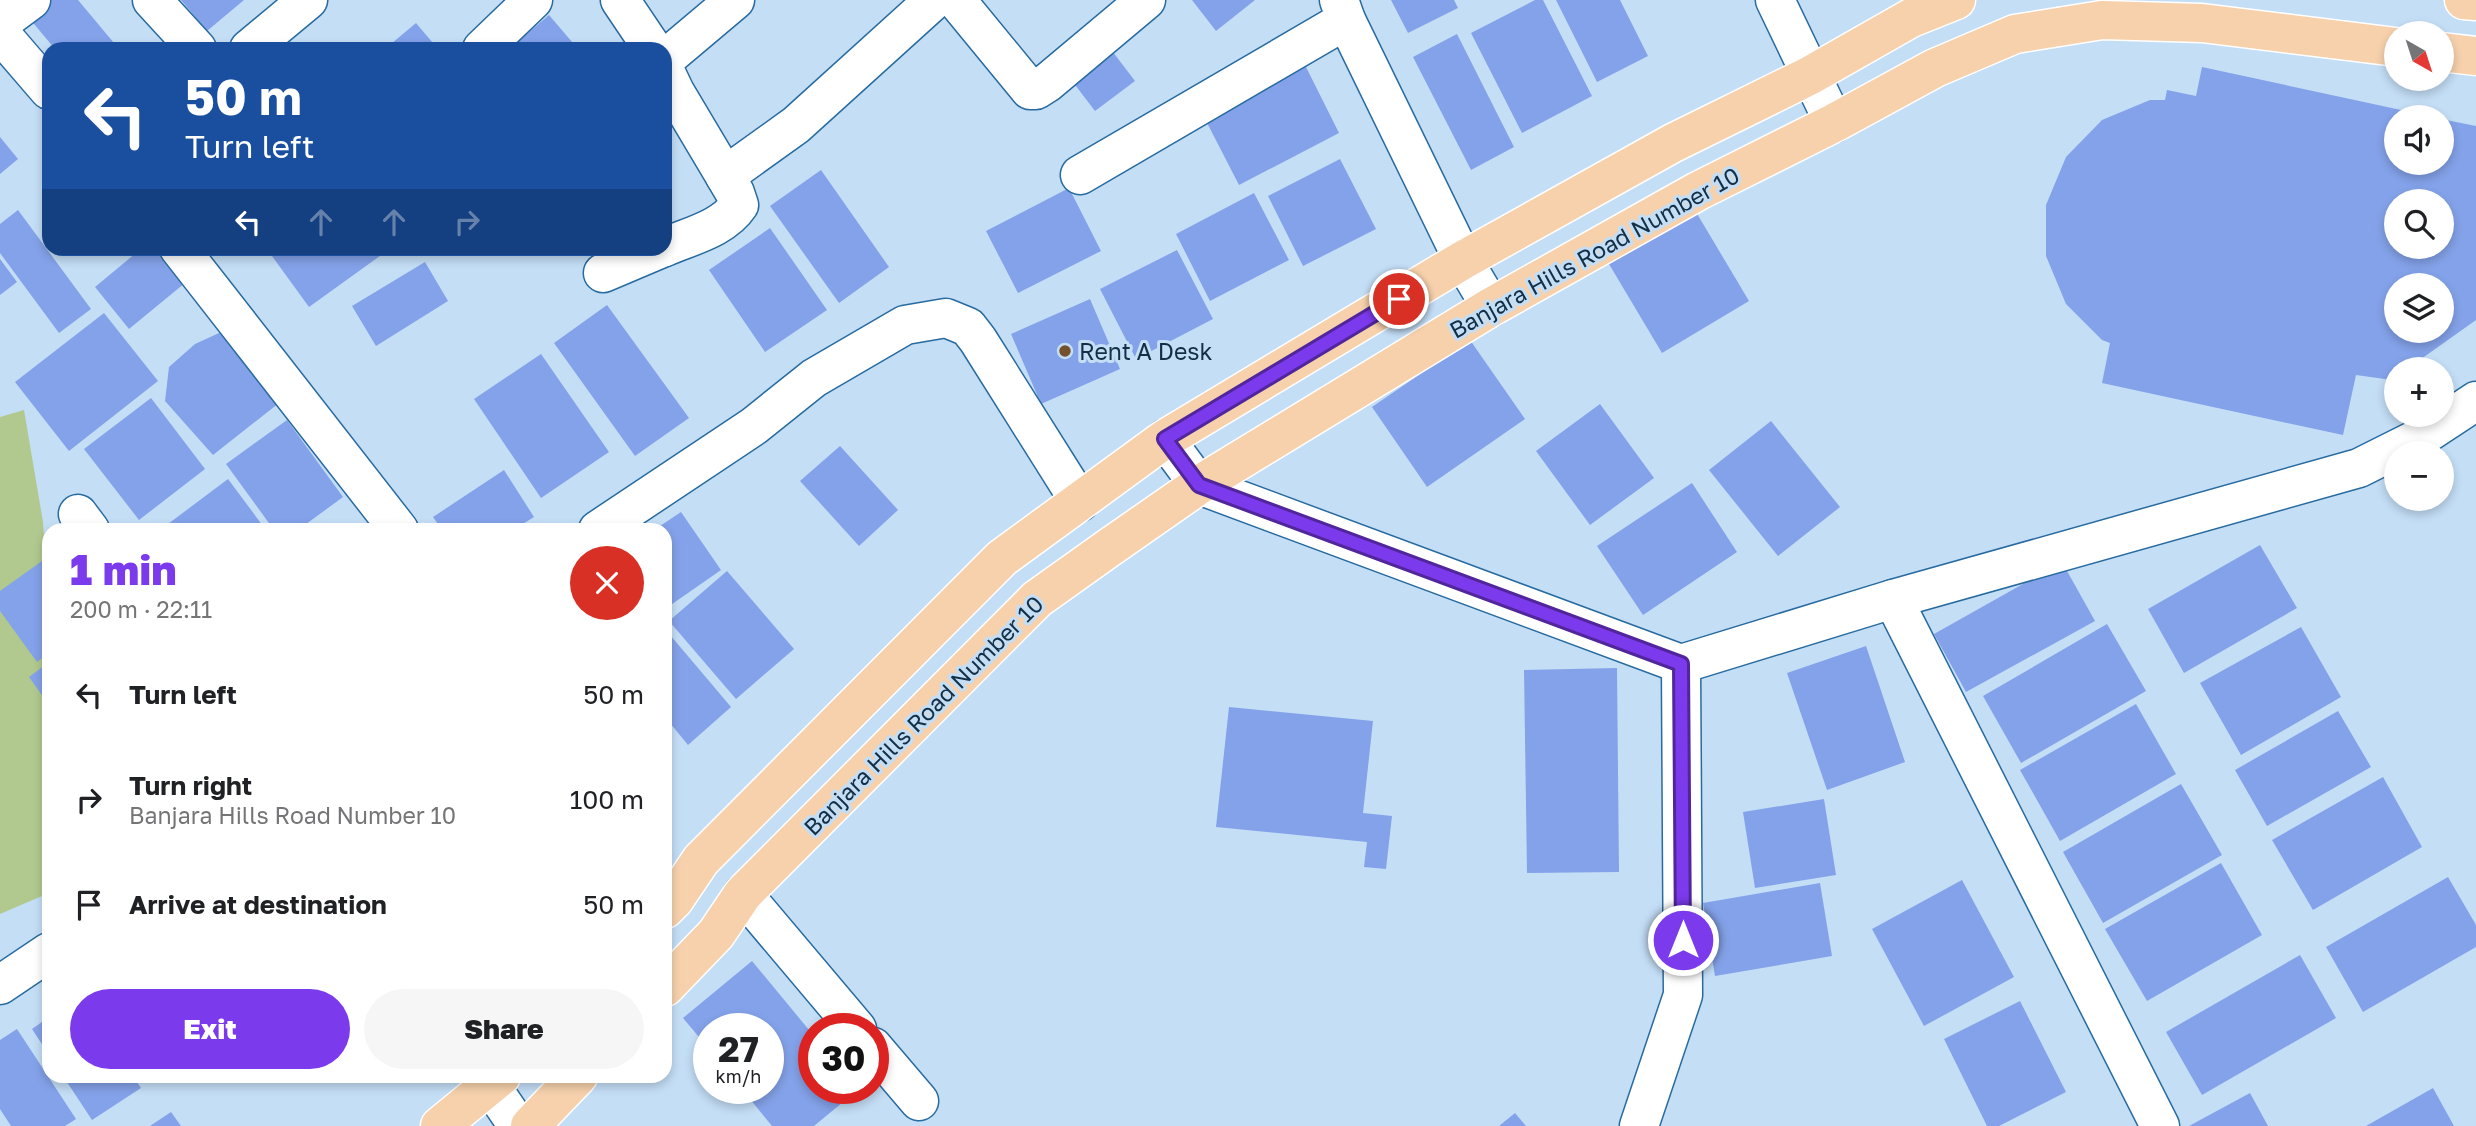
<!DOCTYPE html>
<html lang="en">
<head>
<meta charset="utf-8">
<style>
  body { margin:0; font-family:"Golos Text",sans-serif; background:#f6f6f6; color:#202124; height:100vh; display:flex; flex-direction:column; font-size:26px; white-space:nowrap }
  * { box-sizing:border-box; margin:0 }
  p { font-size:23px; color:#757577 }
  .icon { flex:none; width:38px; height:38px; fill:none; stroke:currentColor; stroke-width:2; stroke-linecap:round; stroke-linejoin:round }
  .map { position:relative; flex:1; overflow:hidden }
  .panel { position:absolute; left:42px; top:523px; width:630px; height:560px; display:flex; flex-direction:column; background:#fff; border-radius:21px; box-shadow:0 4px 10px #0003 }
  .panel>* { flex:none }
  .guide { position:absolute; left:42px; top:42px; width:630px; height:214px; border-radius:21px; box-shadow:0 4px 10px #0003; background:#1a4fa0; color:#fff; overflow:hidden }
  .needle { width:46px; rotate:141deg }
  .controls { position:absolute; left:2384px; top:21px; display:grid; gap:14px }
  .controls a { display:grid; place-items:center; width:70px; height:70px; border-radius:50%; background:#fff; box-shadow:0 4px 10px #0003; font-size:35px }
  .speed { position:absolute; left:693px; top:1013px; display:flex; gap:14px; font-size:35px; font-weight:700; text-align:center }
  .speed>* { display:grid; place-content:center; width:91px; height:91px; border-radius:50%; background:#fff; box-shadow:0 4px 10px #0003; line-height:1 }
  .speed small { font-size:18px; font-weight:400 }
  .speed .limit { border:10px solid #d22; background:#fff; color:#111 }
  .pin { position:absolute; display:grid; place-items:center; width:60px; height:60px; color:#fff; margin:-30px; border:4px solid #fff; border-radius:50%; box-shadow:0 2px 7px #0007 }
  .me { position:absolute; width:77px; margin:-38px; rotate:0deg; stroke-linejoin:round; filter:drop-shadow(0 0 5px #0008) }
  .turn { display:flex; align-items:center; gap:24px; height:147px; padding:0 28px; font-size:32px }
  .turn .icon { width:91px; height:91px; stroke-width:2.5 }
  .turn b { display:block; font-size:49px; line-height:60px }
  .lanes { display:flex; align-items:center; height:66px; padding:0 28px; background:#0003; justify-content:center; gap:35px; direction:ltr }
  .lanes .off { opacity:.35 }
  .round { display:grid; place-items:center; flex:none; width:74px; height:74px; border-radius:37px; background:#f6f6f6 }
  .overview { display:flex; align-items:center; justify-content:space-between; height:119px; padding:0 28px }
  h1 { font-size:42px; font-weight:800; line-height:52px; color:#7c3aed }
  .primary-button { display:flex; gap:14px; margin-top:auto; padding:14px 28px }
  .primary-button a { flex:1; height:80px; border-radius:42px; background:#7c3aed; color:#fff; font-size:28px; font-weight:800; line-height:80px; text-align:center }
  .primary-button a+a { background:#f6f6f6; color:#202124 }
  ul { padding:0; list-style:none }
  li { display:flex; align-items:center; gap:21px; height:105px; padding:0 28px }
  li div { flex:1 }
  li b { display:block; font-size:26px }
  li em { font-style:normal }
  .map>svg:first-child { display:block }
</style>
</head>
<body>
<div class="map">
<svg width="2476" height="1126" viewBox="0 0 2476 1126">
  <rect width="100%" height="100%" fill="#c4def6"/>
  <path fill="#b1c98f" d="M24,410L43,522L49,613V893L0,914V417Z"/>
  <g fill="#84a2e9" fill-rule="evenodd">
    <path d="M50,0H78L119,49H55L29,18Z"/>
    <path d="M181,0H244L207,31Z"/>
    <path d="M1192,0H1255L1216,31Z"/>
    <path d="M1391,0H1454L1458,8L1408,33Z"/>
    <path d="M1535,0H1543L1592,96L1522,133L1471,33Z"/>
    <path d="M1556,0H1620L1648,56L1597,82Z"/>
    <path d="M549,15L578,49H509Z"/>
    <path d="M416,23L438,49H385Z"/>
    <path d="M1457,34L1514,147L1471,170L1413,57Z"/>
    <path d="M1106,43L1135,81L1095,111L1066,73Z"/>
    <path d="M1305,65L1339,133L1239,185L1204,117Z"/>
    <path d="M2202,67L2429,116L2396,117V163H2441V119L2476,126V320L2407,369H2396V377L2392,380L2356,375L2343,435L2102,383L2110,343L2102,340L2066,304L2046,256V205L2066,157L2102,120L2150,100H2165L2167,90L2196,96ZM2396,201H2441V247H2396ZM2396,285H2441V331H2396Z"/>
    <path d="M0,137L18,159L0,174Z"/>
    <path d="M1340,159L1376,229L1303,266L1268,196Z"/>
    <path d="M821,170L889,267L839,303L770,206Z"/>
    <path d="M1069,188L1101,251L1018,293L986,231Z"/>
    <path d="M1254,193L1289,260L1210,301L1176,234Z"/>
    <path d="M1693,207L1749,301L1662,353L1606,259Z"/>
    <path d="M18,210L91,309L59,333L0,253V224Z"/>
    <path d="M770,228L827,310L765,352L709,270Z"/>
    <path d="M142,248H166L191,278L129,329L95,287Z"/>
    <path d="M283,248H391L309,307L272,256Z"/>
    <path d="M1177,250L1213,319L1136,359L1100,289Z"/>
    <path d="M0,259L17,282L0,295Z"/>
    <path d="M425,262L448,301L376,346L352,306Z"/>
    <path d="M1090,299L1120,369L1041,404L1011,334Z"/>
    <path d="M607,305L689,418L635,456L554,343Z"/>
    <path d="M104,313L158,381L69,451L15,382Z"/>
    <path d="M226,326L284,399L213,455L165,401L169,367L195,344L219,333Z"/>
    <path d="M1470,340L1525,419L1427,487L1372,407Z"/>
    <path d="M541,354L609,452L541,498L474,399Z"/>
    <path d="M151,398L205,469L139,520L84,449Z"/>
    <path d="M1600,404L1654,478L1590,525L1536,451Z"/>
    <path d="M287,420L343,497L298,530H274L226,464Z"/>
    <path d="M1771,421L1840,507L1778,556L1709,470Z"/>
    <path d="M840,446L898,510L859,546L800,481Z"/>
    <path d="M504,470L534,517L513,530H442L433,517Z"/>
    <path d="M228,479L266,530H160Z"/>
    <path d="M1692,483L1737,552L1643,615L1597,546Z"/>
    <path d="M681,512L721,570L665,609V530H654Z"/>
    <path d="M2260,545L2297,608L2184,673L2148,609Z"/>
    <path d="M49,556V653L37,662L0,611V591Z"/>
    <path d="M2062,562L2095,621L1966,692L1934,634Z"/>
    <path d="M727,571L794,649L736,699L669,621Z"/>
    <path d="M2107,624L2146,691L2021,763L1983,696Z"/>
    <path d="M2301,627L2341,697L2241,755L2200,683Z"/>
    <path d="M665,629L731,707L688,745L665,717Z"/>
    <path d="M1866,646L1905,762L1827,790L1787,673Z"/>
    <path d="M49,662V705L29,677Z"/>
    <path d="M1617,668L1619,872L1527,873L1524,670Z"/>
    <path d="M2136,704L2176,774L2060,841L2020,770Z"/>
    <path d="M1229,707L1373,721L1363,813L1392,816L1386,869L1364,867L1367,842L1216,827Z"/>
    <path d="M2338,711L2371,767L2267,826L2235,770Z"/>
    <path d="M2383,777L2422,847L2313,910L2272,840Z"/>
    <path d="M2181,784L2222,855L2103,923L2063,852Z"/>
    <path d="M1824,799L1836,875L1755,888L1743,812Z"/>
    <path d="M2221,863L2262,935L2147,1001L2105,929Z"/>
    <path d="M2448,877L2476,925V947L2363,1012L2326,947Z"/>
    <path d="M1962,880L2014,977L1924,1026L1872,929Z"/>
    <path d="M1820,883L1832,956L1715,976L1703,903Z"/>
    <path d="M2300,955L2336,1018L2202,1095L2166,1032Z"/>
    <path d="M752,961L814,1036V1088H860L814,1126H772L741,1088H768V1029H709V1049L683,1018Z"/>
    <path d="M2020,1001L2066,1092L1999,1126H1987L1944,1039Z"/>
    <path d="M49,1017V1055L32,1029Z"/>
    <path d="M17,1029L76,1119L65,1126H11L0,1109V1040Z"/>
    <path d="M63,1076H133L141,1088L92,1120Z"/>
    <path d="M2433,1088L2454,1126H2366Z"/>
    <path d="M2250,1093L2268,1126H2189Z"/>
    <path d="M171,1112L181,1126H150Z"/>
    <path d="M1515,1113L1526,1126H1499Z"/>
  </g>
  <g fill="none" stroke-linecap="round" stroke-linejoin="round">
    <defs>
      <g id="minor">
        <path d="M152,0L197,49"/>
        <path d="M620,0L653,49"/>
        <path d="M956,0L1030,90H1036L1047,83L1146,0"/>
        <path d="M1339,0L1346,20L1463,260L1491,307"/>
        <path d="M1775,0L1834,123"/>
        <path d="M0,23L31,0"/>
        <path d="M0,33L49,90"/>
        <path d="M249,49L308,0"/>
        <path d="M482,49L533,0"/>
        <path d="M665,59L735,0"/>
        <path d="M665,71L675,92L725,176L796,125L934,0"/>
        <path d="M1080,175L1346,20"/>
        <path d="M665,247C690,236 723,229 739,205L735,193L725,176"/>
        <path d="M179,248L399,530"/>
        <path d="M603,273L662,248"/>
        <path d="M1165,439L1199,485L1681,664L1893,599L2359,468L2423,436L2476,401"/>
        <path d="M78,514L90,530"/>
        <path d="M598,530L754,426L814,378L905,325L946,318L968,327L978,340L1080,502"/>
        <path d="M1893,599L2160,1126"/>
        <path d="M743,894L857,1029"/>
        <path d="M0,985L49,952"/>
        <path d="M873,1047L919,1101"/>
        <path d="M484,1076L518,1126"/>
        <path d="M1639,1126L1683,995L1681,664"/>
      </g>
      <g id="major">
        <path d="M2464,0L2476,1"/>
        <path d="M2441,52L2476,56"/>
        <path d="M665,909L674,900L701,860L1002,558L1165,439L1463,260L1673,143L1809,76L1911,18L1956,0"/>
        <path d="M665,987L716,934L743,894L1037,599L1110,547L1199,485L1491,307L1698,191L1834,123L1935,68L2015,34L2102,20L2202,23L2396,47"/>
        <path d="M440,1126L501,1076"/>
        <path d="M530,1126L578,1076"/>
      </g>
    </defs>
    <use href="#minor" stroke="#286ba0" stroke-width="41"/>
    <use href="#major" stroke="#fff" stroke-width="41"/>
    <use href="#minor" stroke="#fff" stroke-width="38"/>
    <use href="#major" stroke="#f6d1ac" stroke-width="38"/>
  </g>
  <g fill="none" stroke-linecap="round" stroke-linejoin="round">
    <defs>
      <path id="route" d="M1399,299L1165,439L1199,485L1681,664L1683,940"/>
    </defs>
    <use href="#route" stroke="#51269a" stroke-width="18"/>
    <use href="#route" stroke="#7c3aed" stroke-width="12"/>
  </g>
  <circle fill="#75512b" stroke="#c4def6" stroke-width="2.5" cx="1065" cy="351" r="7"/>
  <g text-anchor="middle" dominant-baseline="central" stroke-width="6" stroke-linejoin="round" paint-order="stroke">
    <g font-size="23" fill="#132f46" stroke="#c4def6">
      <text transform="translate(1594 252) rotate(-29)">Banjara Hills Road Number 10</text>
      <text transform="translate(923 715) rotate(-45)">Banjara Hills Road Number 10</text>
    </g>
    <g font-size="23" fill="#132f46" stroke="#c4def6" text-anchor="start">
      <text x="1079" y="351">Rent A Desk</text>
    </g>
  </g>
</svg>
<div class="controls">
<a><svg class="needle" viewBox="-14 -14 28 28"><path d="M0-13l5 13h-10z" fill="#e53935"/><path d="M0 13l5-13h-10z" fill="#757577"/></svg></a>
<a><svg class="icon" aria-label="sound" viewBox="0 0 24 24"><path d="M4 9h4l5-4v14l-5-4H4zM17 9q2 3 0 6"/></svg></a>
<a><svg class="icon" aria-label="search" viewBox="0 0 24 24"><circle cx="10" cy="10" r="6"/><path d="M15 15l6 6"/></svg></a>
<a><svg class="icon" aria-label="layers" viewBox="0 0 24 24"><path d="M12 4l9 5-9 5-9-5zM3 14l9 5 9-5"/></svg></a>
<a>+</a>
<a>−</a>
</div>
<div class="speed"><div>27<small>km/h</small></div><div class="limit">30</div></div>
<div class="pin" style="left:1399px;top:299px;background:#d93025"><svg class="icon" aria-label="arrive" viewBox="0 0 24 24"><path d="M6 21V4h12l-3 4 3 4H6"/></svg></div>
<svg class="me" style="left:1683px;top:940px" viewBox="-20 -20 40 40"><circle r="17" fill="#7c3aed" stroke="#fff" stroke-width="3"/><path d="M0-11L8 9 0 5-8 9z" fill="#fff"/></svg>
<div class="guide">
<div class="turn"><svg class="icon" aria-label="left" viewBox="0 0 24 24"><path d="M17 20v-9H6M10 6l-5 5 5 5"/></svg><div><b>50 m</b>Turn left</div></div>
<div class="lanes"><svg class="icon" aria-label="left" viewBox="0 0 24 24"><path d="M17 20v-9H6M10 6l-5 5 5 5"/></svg><svg class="icon off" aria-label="ahead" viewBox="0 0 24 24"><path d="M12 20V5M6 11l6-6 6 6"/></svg><svg class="icon off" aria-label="ahead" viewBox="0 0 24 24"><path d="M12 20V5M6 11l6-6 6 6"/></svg><svg class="icon off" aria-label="right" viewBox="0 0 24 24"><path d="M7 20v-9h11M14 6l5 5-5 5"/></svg></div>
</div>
<section class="panel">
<div class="overview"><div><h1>1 min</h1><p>200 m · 22:11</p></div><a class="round" style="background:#d93025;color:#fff"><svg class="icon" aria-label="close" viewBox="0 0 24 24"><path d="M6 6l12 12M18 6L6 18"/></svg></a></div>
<ul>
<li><svg class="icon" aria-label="left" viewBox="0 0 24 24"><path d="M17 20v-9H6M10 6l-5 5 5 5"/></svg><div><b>Turn left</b></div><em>50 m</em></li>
<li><svg class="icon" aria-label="right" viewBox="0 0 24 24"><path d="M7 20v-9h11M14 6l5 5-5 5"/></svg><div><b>Turn right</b><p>Banjara Hills Road Number 10</p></div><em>100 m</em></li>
<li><svg class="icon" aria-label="arrive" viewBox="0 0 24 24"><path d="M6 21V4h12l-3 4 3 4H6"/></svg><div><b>Arrive at destination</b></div><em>50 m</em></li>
</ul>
<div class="primary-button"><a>Exit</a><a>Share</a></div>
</section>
</div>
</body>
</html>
